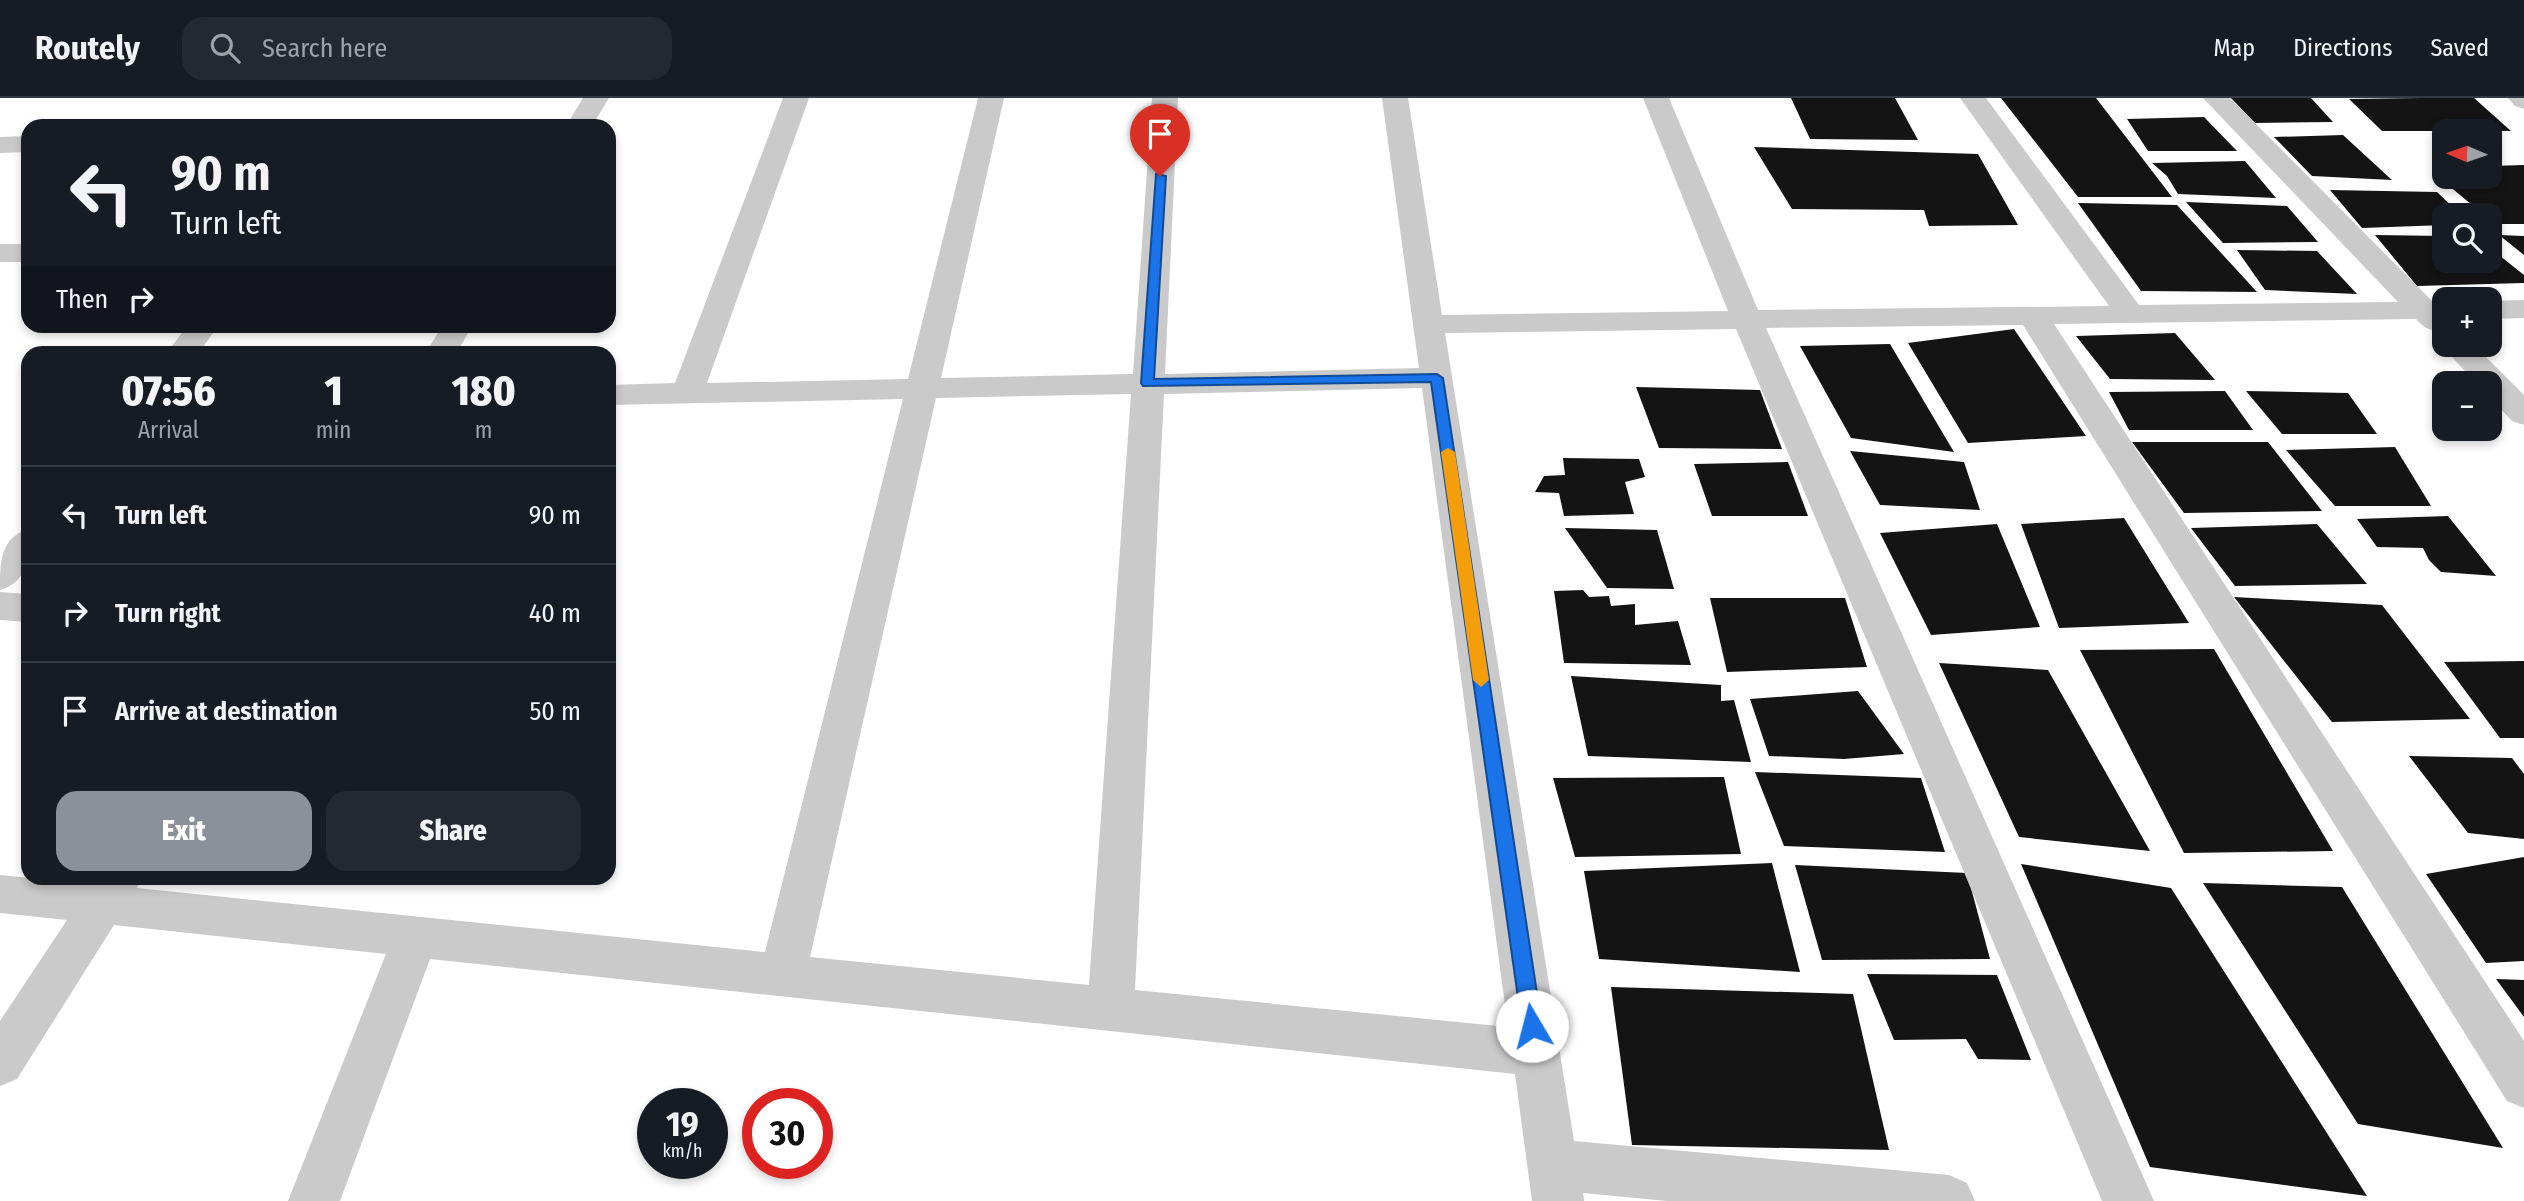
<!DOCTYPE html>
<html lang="en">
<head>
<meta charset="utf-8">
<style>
  body { margin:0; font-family:"Fira Sans Condensed",sans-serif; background:#242831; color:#f1f3f6; height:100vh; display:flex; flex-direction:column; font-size:26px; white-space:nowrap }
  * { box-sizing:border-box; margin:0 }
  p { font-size:23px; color:#9ea1a6 }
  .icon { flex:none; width:38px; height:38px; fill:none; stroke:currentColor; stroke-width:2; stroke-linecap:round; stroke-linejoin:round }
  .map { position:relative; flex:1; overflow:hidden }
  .details { position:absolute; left:21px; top:248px; width:595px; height:539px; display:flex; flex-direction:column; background:#171b24; border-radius:21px; box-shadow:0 4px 10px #0003 }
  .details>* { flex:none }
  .banner { position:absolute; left:21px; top:21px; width:595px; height:214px; border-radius:21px; box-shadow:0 4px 10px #0003; background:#171b24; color:#f1f3f6; overflow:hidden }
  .needle { width:46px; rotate:272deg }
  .controls { position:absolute; left:2432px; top:21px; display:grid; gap:14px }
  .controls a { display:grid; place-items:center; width:70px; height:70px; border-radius:14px; background:#171b24; box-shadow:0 4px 10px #0003; font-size:35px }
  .speed { position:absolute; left:637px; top:990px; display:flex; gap:14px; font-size:35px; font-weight:700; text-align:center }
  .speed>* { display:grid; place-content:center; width:91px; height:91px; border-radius:50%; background:#171b24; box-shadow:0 4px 10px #0003; line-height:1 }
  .speed small { font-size:18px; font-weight:400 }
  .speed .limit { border:10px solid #d22; background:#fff; color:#111 }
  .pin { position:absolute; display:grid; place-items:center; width:60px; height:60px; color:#fff; margin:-72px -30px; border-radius:50% 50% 50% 0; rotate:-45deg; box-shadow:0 0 7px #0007 }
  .pin .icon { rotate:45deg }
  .me { position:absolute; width:77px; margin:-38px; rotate:352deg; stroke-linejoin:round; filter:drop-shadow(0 0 5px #0008) }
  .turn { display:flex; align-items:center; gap:24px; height:147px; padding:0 35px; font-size:32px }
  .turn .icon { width:91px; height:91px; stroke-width:2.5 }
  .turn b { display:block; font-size:49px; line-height:60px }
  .then { display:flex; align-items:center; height:66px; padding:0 35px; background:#0003; gap:14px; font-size:26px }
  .eta { display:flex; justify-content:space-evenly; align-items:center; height:119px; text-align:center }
  .eta b { font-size:42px; font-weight:800; line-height:49px }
  .cta { display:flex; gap:14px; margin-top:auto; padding:14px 35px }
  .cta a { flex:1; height:80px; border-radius:21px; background:#8c9099; color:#fff; font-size:28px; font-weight:800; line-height:80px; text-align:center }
  .cta a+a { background:#242831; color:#f1f3f6 }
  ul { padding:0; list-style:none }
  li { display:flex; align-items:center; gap:21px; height:98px; padding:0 35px; border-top:2px solid #363941 }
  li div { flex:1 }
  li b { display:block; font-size:26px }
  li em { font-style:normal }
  header { display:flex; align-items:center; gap:42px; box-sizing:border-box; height:98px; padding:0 35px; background:#171b24; border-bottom:2px solid #363941 }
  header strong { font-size:33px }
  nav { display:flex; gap:38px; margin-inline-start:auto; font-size:24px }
  .search { width:490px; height:63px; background:#242831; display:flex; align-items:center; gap:18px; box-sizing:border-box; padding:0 24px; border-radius:21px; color:#9ea1a6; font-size:26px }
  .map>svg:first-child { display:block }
</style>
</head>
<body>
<header>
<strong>Routely</strong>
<div class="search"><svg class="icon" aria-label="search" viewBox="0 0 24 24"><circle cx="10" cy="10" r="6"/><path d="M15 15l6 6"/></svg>Search here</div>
<nav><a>Map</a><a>Directions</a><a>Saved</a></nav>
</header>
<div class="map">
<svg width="2524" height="1103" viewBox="0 0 2524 1103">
  <rect width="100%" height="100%" fill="#fff"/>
  <g fill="#141414">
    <path d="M1791,0H1895L1918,42L1810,41Z"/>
    <path d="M2001,0H2096L2172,99H2078Z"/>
    <path d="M2231,0H2311L2333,24L2255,25Z"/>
    <path d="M2420,0H2474L2511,33H2382L2349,1Z"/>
    <path d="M2204,19L2237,53H2148L2127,21Z"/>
    <path d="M2343,37L2392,82L2312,78L2274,39Z"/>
    <path d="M1754,49L1978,56L2018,127L1929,128L1924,112L1792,111Z"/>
    <path d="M2245,63L2276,100L2178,96L2167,78L2152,65Z"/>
    <path d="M2524,67V126H2495L2490,122V117H2484L2448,87H2490L2477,79H2490V68Z"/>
    <path d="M2330,92L2437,94L2461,117H2445V127L2362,130Z"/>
    <path d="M2186,104L2287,108L2318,144L2223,145Z"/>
    <path d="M2078,105L2177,107L2257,194L2141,193Z"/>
    <path d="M2375,137L2445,138V163H2490V150L2524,177V185L2417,188Z"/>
    <path d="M2499,137L2524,138V157Z"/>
    <path d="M2237,152L2317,153L2357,196L2265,192Z"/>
    <path d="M2014,231L2086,338L1968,345L1908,245Z"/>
    <path d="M2175,235L2215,282L2110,281L2076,238Z"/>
    <path d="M1890,246L1954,354L1851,340L1800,248Z"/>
    <path d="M1636,289L1760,292L1782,351L1659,350Z"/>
    <path d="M2225,293L2253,332H2129L2109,294Z"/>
    <path d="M2246,293L2348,295L2377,336H2282Z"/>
    <path d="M2132,344H2268L2322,413L2184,415Z"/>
    <path d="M2395,349L2431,408H2335L2286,352Z"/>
    <path d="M1850,353L1964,364L1980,412L1880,407Z"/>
    <path d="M1563,360L1639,361L1645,379L1625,384L1634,416L1564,418L1559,395L1535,394L1544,378L1565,377Z"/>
    <path d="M1788,364L1808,418H1712L1694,366Z"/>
    <path d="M2448,418L2496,478L2441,474L2429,462L2423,450L2377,449L2357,421Z"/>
    <path d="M2124,420L2189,525L2059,530L2021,426Z"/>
    <path d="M1997,426L2040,529L1931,537L1880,435Z"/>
    <path d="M2317,426L2367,486L2235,488L2191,430Z"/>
    <path d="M1565,430L1657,432L1674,491L1607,490Z"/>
    <path d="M1583,492L1589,499L1609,498L1611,508L1635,506V527L1678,523L1691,567L1564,565L1554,493Z"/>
    <path d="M2234,499L2382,507L2470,621L2332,624Z"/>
    <path d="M1710,500H1845L1867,569L1727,574Z"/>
    <path d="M2214,551L2333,753L2184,755L2080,552Z"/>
    <path d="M2524,563V640H2500L2444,564Z"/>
    <path d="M1939,565L2048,572L2150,753L2019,739Z"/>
    <path d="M1571,578L1721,587V603L1734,602L1751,664L1588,658Z"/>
    <path d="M1858,593L1904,656L1844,661L1769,658L1750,601Z"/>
    <path d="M2409,658L2512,660L2524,676V741L2468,735Z"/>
    <path d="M1755,674L1921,680L1945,754L1784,748Z"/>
    <path d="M1724,679L1741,756L1575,759L1553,680Z"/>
    <path d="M2524,759V863L2486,865L2426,776Z"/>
    <path d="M1772,765L1800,874L1599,861L1584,773Z"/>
    <path d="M2021,766L2171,790L2367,1098L2150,1069Z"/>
    <path d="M1795,767L1967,775L1990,861L1822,862Z"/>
    <path d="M2203,785L2342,789L2503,1050L2358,1026Z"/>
    <path d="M1867,876L1997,877L2031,962L1978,961L1966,941L1894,942Z"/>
    <path d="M2496,881L2524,882V919Z"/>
    <path d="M1611,889L1853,896L1889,1052L1632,1047Z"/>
  </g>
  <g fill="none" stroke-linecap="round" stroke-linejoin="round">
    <g fill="#cacaca" fill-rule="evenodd">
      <path d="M583,0H609L592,28H566Z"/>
      <path d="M783,0H809L707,285L908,281L978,0H1004L941,280L1133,276L1152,0H1178L1165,276L1419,270L1382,0H1408L1442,217L1728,213L1643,0H1669L1758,212L2109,208L1960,0H1986L2139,207L2398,204L2203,0H2230L2432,203H2445V231C2431,234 2425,231 2416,221L2054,226L2524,943V1010L2507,1003L2023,227L1766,230L2154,1103H2102L1736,231L1445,235L1574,1043L1949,1077L1967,1085L1975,1103H1667L1583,1095L1584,1103H1532L1515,976L430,861L340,1103H288L386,856L114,827L17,981L0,988V923L67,822L0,815V777L92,786L95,780H142L137,790L765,854L903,301L609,307V287L675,285ZM1422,290L1508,929L1135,892L1164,296ZM1131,296L1089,887L810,859L936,300Z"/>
      <path d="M28,38V54L0,55V39Z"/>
      <rect x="0" y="146" width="28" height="18"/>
      <path d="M2524,202V220L2490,221V203Z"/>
      <path d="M187,228H218L198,256H166Z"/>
      <path d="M442,228H472L456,256H425Z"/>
      <path d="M2445,242V247H2474L2524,297V327L2512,323L2490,300V285H2476L2441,247Z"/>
      <path d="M28,431C28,458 30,483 0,492C0,465 0,440 28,431Z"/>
      <path d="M0,494L28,496V524L0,522Z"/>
    </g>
    <path fill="#cacaca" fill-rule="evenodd" d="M2508,0H2524V11L2515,8Z"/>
  </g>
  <path fill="#1a73e8" stroke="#114b97" stroke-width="2" d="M1156,76L1166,78L1154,281L1437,276L1443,280L1542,928L1539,935L1532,937L1525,935L1522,928L1431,284L1143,288L1141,285Z"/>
  <path fill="#f59e0b" d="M1448,350L1455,354L1489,582L1481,589L1473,582L1441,354Z"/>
</svg>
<div class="controls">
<a><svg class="needle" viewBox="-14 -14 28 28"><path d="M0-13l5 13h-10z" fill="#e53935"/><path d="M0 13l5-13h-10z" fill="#9ea1a6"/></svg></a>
<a><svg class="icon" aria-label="search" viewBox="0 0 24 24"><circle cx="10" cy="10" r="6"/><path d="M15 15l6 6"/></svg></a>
<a>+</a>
<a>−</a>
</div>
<div class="speed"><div>19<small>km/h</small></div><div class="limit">30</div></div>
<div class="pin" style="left:1160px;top:78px;background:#d93025"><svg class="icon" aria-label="arrive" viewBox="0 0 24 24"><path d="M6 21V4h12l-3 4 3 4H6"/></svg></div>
<svg class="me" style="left:1532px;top:928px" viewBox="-20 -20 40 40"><circle r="19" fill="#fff"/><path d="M0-13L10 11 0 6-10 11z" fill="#1a73e8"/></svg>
<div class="banner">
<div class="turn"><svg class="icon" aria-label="left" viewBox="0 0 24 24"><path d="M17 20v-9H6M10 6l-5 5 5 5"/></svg><div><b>90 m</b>Turn left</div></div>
<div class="then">Then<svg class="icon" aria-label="right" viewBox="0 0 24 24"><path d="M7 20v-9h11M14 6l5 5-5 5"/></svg></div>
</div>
<section class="details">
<div class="eta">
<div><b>07:56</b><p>Arrival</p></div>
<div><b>1</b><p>min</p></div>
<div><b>180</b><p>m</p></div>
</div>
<ul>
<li><svg class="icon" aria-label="left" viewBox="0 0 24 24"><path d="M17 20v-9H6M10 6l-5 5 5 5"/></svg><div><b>Turn left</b></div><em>90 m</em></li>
<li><svg class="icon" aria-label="right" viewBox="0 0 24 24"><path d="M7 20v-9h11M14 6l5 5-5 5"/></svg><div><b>Turn right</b></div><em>40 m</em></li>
<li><svg class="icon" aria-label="arrive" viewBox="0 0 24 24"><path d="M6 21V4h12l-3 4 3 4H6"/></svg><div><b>Arrive at destination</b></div><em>50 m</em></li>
</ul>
<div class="cta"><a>Exit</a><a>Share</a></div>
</section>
</div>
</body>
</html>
